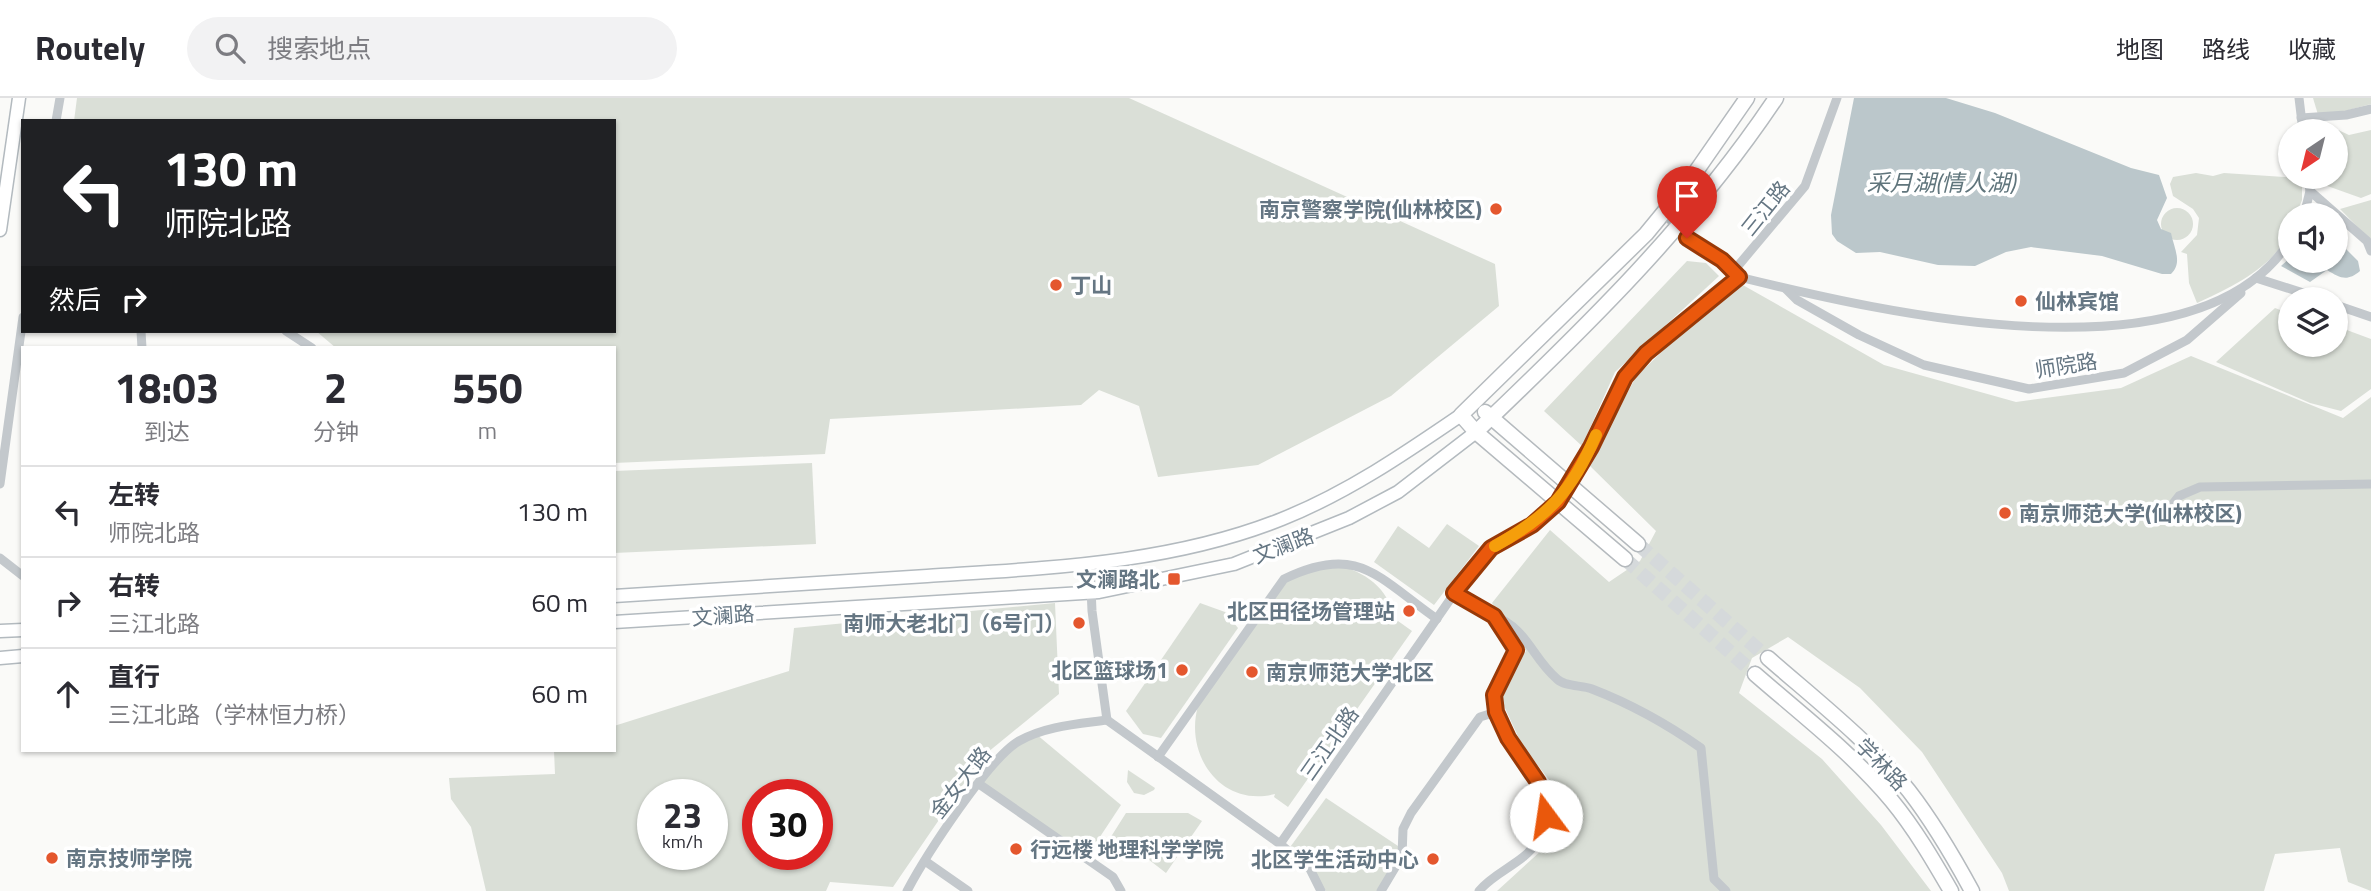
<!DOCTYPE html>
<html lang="zh">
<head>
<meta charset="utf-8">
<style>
  body { margin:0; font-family:"Titillium Web","Noto Sans SC",sans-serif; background:#f2f2f3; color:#2b2b33; height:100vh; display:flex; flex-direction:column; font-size:26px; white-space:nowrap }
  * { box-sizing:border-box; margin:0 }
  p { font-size:23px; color:#7c7c81 }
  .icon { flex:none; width:38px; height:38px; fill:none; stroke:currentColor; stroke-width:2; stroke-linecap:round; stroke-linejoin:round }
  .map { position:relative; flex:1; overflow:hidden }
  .details { position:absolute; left:21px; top:248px; width:595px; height:406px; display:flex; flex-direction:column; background:#fff; border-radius:0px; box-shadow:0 2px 5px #0004 }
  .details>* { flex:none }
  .guide { position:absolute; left:21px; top:21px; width:595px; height:214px; border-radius:0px; box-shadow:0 2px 5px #0004; background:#202124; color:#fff; overflow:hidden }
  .needle { width:46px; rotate:215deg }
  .buttons { position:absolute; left:2278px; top:21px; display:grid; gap:14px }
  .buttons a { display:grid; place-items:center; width:70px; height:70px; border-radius:50%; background:#fff; box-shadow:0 2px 5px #0004; font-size:35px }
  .speed { position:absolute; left:637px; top:681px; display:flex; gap:14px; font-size:35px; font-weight:700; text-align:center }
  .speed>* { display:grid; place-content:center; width:91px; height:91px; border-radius:50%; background:#fff; box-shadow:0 2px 5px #0004; line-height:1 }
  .speed small { font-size:18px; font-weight:400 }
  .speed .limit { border:10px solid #d22; background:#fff; color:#111 }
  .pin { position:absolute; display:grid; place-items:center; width:60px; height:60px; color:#fff; margin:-72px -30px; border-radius:50% 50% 50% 0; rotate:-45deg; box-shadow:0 0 7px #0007 }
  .pin .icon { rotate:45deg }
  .me { position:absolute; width:77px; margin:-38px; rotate:346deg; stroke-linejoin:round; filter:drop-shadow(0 0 5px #0008) }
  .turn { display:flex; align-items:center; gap:24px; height:147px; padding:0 28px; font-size:32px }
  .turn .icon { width:91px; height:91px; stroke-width:2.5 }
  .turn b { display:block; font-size:49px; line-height:60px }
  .then { display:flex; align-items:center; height:66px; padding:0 28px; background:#0003; gap:14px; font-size:26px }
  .eta { display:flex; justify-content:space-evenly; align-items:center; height:119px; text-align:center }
  .eta b { font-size:42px; font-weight:700; line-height:49px }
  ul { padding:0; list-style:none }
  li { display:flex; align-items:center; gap:21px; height:91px; padding:0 28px; border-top:2px solid #e1e1e2 }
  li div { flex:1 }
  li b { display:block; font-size:26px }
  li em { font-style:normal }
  header { display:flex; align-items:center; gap:42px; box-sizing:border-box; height:98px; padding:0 35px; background:#fff; border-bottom:2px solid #e1e1e2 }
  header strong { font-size:33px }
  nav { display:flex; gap:38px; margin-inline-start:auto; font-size:24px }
  .search { width:490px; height:63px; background:#f2f2f3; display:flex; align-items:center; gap:18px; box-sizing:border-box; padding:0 24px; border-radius:38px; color:#7c7c81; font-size:26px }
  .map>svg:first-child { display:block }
</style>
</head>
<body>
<header>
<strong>Routely</strong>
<div class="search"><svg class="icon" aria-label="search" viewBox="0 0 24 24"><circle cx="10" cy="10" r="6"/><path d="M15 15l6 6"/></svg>搜索地点</div>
<nav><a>地图</a><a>路线</a><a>收藏</a></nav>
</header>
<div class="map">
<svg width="2371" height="793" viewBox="0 0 2371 793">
  <rect width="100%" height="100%" fill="#fafaf8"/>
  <g fill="#dadfd7" fill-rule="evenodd">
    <path d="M77,0H1129L1495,166L1499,208L1391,298L1258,367L1158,379L1139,308L1099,292L1081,307L830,321L825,356L614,365V250H336L316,233H614V23H74Z"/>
    <path d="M2313,0H2371V6L2319,20Z"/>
    <path d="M2336,31L2349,37L2371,32V96L2361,100L2319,85L2320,79H2336V33H2330Z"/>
    <path d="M2196,75L2213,78L2224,75L2298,80L2302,82V102L2296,117H2291C2291,162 2232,189 2197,205L2189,185L2187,156L2181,154L2197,137L2199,120L2193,111L2173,98L2170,86L2173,79Z"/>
    <path d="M2371,102V143L2340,111Z"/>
    <circle cx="2177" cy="126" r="16"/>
    <path d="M1687,163L1706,165L1719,178L1615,274L1582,348L1544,313Z"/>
    <path d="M1741,186L1884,267L2016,304L2121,290L2191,258L2343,320L2371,299V793L2348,784L2340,750L2275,756L2264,793H2009L2002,775L1922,654L1860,590L1788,539L1752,560L1739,595L1822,661L1881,727L1931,793H1497L1543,751L1564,714L1550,683L1522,647L1499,597L1526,553L1492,505L1550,432L1609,484L1640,463L1656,433L1588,366L1636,279L1681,235Z"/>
    <path d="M2275,210L2291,216V247H2336V228L2371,241V291L2341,313L2310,305L2216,264Z"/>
    <path d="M812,365L816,446L614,455V373Z"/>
    <path d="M1447,426L1479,448L1434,507L1374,464L1398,428L1429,450Z"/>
    <path d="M1340,468C1371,476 1390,494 1396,525L1398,523L1412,533L1288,709L1274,699L1275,696C1221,710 1184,657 1198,608L1287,481L1306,473Z"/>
    <path d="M1055,505L1059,596L982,659L893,789L830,784L826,793H486L471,729L451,701L449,680L555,676L554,653H614V628L789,573L794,530ZM653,696H712V756H653ZM758,696H817V756H758Z"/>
    <path d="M1200,505L1225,514L1238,530L1161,640L1143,636L1126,613Z"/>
    <path d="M1036,636L1121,707L1086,760L979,686L1001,657Z"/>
    <path d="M1128,672L1155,690L1154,692L1144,697L1134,695L1127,684Z"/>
    <path d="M1326,700L1401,750L1381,793H1326L1288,752Z"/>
    <path d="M1126,715H1188L1202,723L1166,775L1139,754L1128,758L1107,745Z"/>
  </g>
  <g fill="#bbc7cb">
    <path d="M1854,0H1946L1995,15L2131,70L2159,77L2167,100L2157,122L2161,131L2171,135C2174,150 2183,165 2171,176H2162L2102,158L2031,149L2006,154L1975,168L1938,167L1880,154L1856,155L1837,143L1832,136L1831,117Z"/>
    <path d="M2336,138L2346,141L2343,148L2358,163L2360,173C2347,184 2340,180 2327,172L2310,184L2281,168L2291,159V163H2336Z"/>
  </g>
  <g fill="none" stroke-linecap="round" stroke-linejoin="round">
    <g stroke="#d5d9db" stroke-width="14" stroke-dasharray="14 7" stroke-linecap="butt">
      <path d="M1638,446L1768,560"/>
      <path d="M1625,461L1755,576"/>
    </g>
    <defs>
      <g id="secondary">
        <path d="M0,132L19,0"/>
        <path d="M614,498C719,491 823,484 927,478C1046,470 1170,466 1282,421C1347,395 1404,356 1461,317"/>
        <path d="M614,524L1099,494L1234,466L1349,420L1398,394L1476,334"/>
        <path d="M0,533L23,532"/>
        <path d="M0,560L23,558"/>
      </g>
      <g id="primary">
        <path d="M1485,314L1638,446"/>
        <path d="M1476,334C1585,230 1692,126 1776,0"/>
        <path d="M1625,461L1476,334L1461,317L1646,136L1688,85L1747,0"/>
        <path d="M1768,560C1816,602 1869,643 1909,693C1933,724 1953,758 1972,793"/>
        <path d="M1755,576C1802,617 1852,655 1892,703C1915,731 1933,762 1951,793"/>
      </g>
    </defs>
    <use href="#secondary" stroke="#b3babf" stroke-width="15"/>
    <use href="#primary" stroke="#b5babe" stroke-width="17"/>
    <g stroke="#c3c8cc" stroke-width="9">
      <path d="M2299,0L2303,33"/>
      <path d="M2301,20L2346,17L2371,11"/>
      <path d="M56,23L60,0"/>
      <path d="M2310,93L2367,143L2371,153"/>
      <path d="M1663,114L1687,140L1722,162L1739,179C1878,213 2199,290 2291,141"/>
      <path d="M2304,117L2310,93L2308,79"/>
      <path d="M2256,180L2322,201"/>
      <path d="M1786,191L1797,202L1859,237L1924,267L2029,291L2124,275L2187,242L2241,195"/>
      <path d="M2336,207L2371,219"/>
      <path d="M141,233L142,250"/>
      <path d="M286,233L312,250"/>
      <path d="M1591,349L1625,279L1646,255L1739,179L1737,169L1805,88L1837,0"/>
      <path d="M0,386L23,219"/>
      <path d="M2161,421L2179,398L2200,389L2371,386"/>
      <path d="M0,460L23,478"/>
      <path d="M1090,467L1092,513L1107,622"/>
      <path d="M1454,495L1494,518L1516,552C1510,565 1498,582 1494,596C1484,644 1572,684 1537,744C1524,765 1494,774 1479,793"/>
      <path d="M1494,518C1527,530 1532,560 1557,581C1565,589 1582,587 1592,591C1631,606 1667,626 1701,650L1714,781L1726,793"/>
      <path d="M1107,622L1280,746"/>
      <path d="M1158,659L1284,481C1358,445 1377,479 1437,521"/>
      <path d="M979,686L1113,779L1121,793"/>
      <path d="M925,763L968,793"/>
      <path d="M907,793C925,759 988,661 1019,643C1045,628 1078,626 1107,622"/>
      <path d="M1321,793L1310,771L1280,746L1472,470L1491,450L1513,438"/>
      <path d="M1381,793L1402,758L1403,731L1411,715L1480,619L1496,614"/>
    </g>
    <use href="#secondary" stroke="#fff" stroke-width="12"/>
    <use href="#primary" stroke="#fff" stroke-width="14"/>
    <path stroke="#c3c8cc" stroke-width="9" d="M1513,438L1558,404L1591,349"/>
  </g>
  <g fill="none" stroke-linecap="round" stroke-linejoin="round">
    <defs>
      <path id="route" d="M1546,718L1538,684L1508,640L1496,614L1494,597L1516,552L1494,518L1454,495L1491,450L1532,427L1558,404L1591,349L1625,279L1646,255L1739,179L1722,162L1687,140"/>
    </defs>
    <use href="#route" stroke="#983908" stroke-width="18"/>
    <use href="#route" stroke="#ea580c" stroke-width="12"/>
    <path stroke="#f59e0b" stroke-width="12" d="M1495,448C1549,418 1572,393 1596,337"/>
  </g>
  <g fill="#e4572e" stroke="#fff" stroke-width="2.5">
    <circle cx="1496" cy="111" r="7"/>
    <circle cx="1056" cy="187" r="7"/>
    <circle cx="2021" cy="203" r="7"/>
    <circle cx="2005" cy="415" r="7"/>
    <rect x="1167" y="474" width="14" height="14" rx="3.5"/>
    <circle cx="1409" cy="513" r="7"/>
    <circle cx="1079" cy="525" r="7"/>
    <circle cx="1182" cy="572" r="7"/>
    <circle cx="1252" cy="574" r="7"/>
    <circle cx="1016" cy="751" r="7"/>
    <circle cx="52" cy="760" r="7"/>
    <circle cx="1433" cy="761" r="7"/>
  </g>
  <g text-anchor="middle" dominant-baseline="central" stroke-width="7" stroke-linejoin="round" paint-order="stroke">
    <g font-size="21" fill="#657683" stroke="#fff">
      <text transform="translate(1765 110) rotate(-51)">三江路</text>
      <text transform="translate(2066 267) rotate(-9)">师院路</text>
      <text transform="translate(1283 447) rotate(-21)">文澜路</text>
      <text transform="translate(723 517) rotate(-4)">文澜路</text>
      <text transform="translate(1329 645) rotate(-55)">三江北路</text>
      <text transform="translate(1882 666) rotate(46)">学林路</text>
      <text transform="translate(960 684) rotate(-52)">金女大路</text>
    </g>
    <g font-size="21" font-weight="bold" fill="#657683" stroke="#fff" text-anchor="end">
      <text x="1482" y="111">南京警察学院(仙林校区)</text>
      <text x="1070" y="187" text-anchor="start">丁山</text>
      <text x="2035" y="203" text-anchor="start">仙林宾馆</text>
      <text x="2019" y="415" text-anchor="start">南京师范大学(仙林校区)</text>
      <text x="1160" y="481">文澜路北</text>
      <text x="1395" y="513">北区田径场管理站</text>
      <text x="1065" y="525">南师大老北门（6号门）</text>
      <text x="1168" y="572">北区篮球场1</text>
      <text x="1266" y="574" text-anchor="start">南京师范大学北区</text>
      <text x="1030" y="751" text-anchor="start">行远楼 地理科学学院</text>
      <text x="66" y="760" text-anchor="start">南京技师学院</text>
      <text x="1419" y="761">北区学生活动中心</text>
    </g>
    <g font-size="23" font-style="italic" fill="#60757c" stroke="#fff">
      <text x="1941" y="84">采月湖(情人湖)</text>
    </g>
  </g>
</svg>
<div class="buttons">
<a><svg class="needle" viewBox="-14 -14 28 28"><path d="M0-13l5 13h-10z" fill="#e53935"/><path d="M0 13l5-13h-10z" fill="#7c7c81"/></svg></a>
<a><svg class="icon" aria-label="sound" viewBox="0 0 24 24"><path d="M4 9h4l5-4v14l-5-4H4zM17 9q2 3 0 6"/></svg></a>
<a><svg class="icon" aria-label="layers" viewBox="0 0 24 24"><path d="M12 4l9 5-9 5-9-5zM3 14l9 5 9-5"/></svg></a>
</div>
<div class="speed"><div>23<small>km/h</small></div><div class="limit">30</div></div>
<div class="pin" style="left:1687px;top:140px;background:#d93025"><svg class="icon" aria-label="arrive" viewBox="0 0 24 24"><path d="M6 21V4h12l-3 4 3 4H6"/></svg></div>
<svg class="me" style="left:1546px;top:718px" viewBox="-20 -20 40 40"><circle r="19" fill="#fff"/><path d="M0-13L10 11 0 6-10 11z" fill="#ea580c"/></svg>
<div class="guide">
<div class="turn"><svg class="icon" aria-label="left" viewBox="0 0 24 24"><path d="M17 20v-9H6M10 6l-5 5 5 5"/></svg><div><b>130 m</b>师院北路</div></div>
<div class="then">然后<svg class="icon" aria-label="right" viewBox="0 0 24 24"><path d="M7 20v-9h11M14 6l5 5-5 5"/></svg></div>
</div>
<section class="details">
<div class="eta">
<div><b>18:03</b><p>到达</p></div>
<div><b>2</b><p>分钟</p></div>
<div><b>550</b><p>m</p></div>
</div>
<ul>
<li><svg class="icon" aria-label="left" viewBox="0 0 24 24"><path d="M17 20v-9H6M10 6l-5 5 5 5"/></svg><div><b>左转</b><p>师院北路</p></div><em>130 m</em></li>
<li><svg class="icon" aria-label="right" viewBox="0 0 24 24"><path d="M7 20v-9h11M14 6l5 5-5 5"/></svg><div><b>右转</b><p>三江北路</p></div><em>60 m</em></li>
<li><svg class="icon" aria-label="ahead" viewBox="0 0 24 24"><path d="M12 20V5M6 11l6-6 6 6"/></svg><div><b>直行</b><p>三江北路（学林恒力桥）</p></div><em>60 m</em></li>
</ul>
</section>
</div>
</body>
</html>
